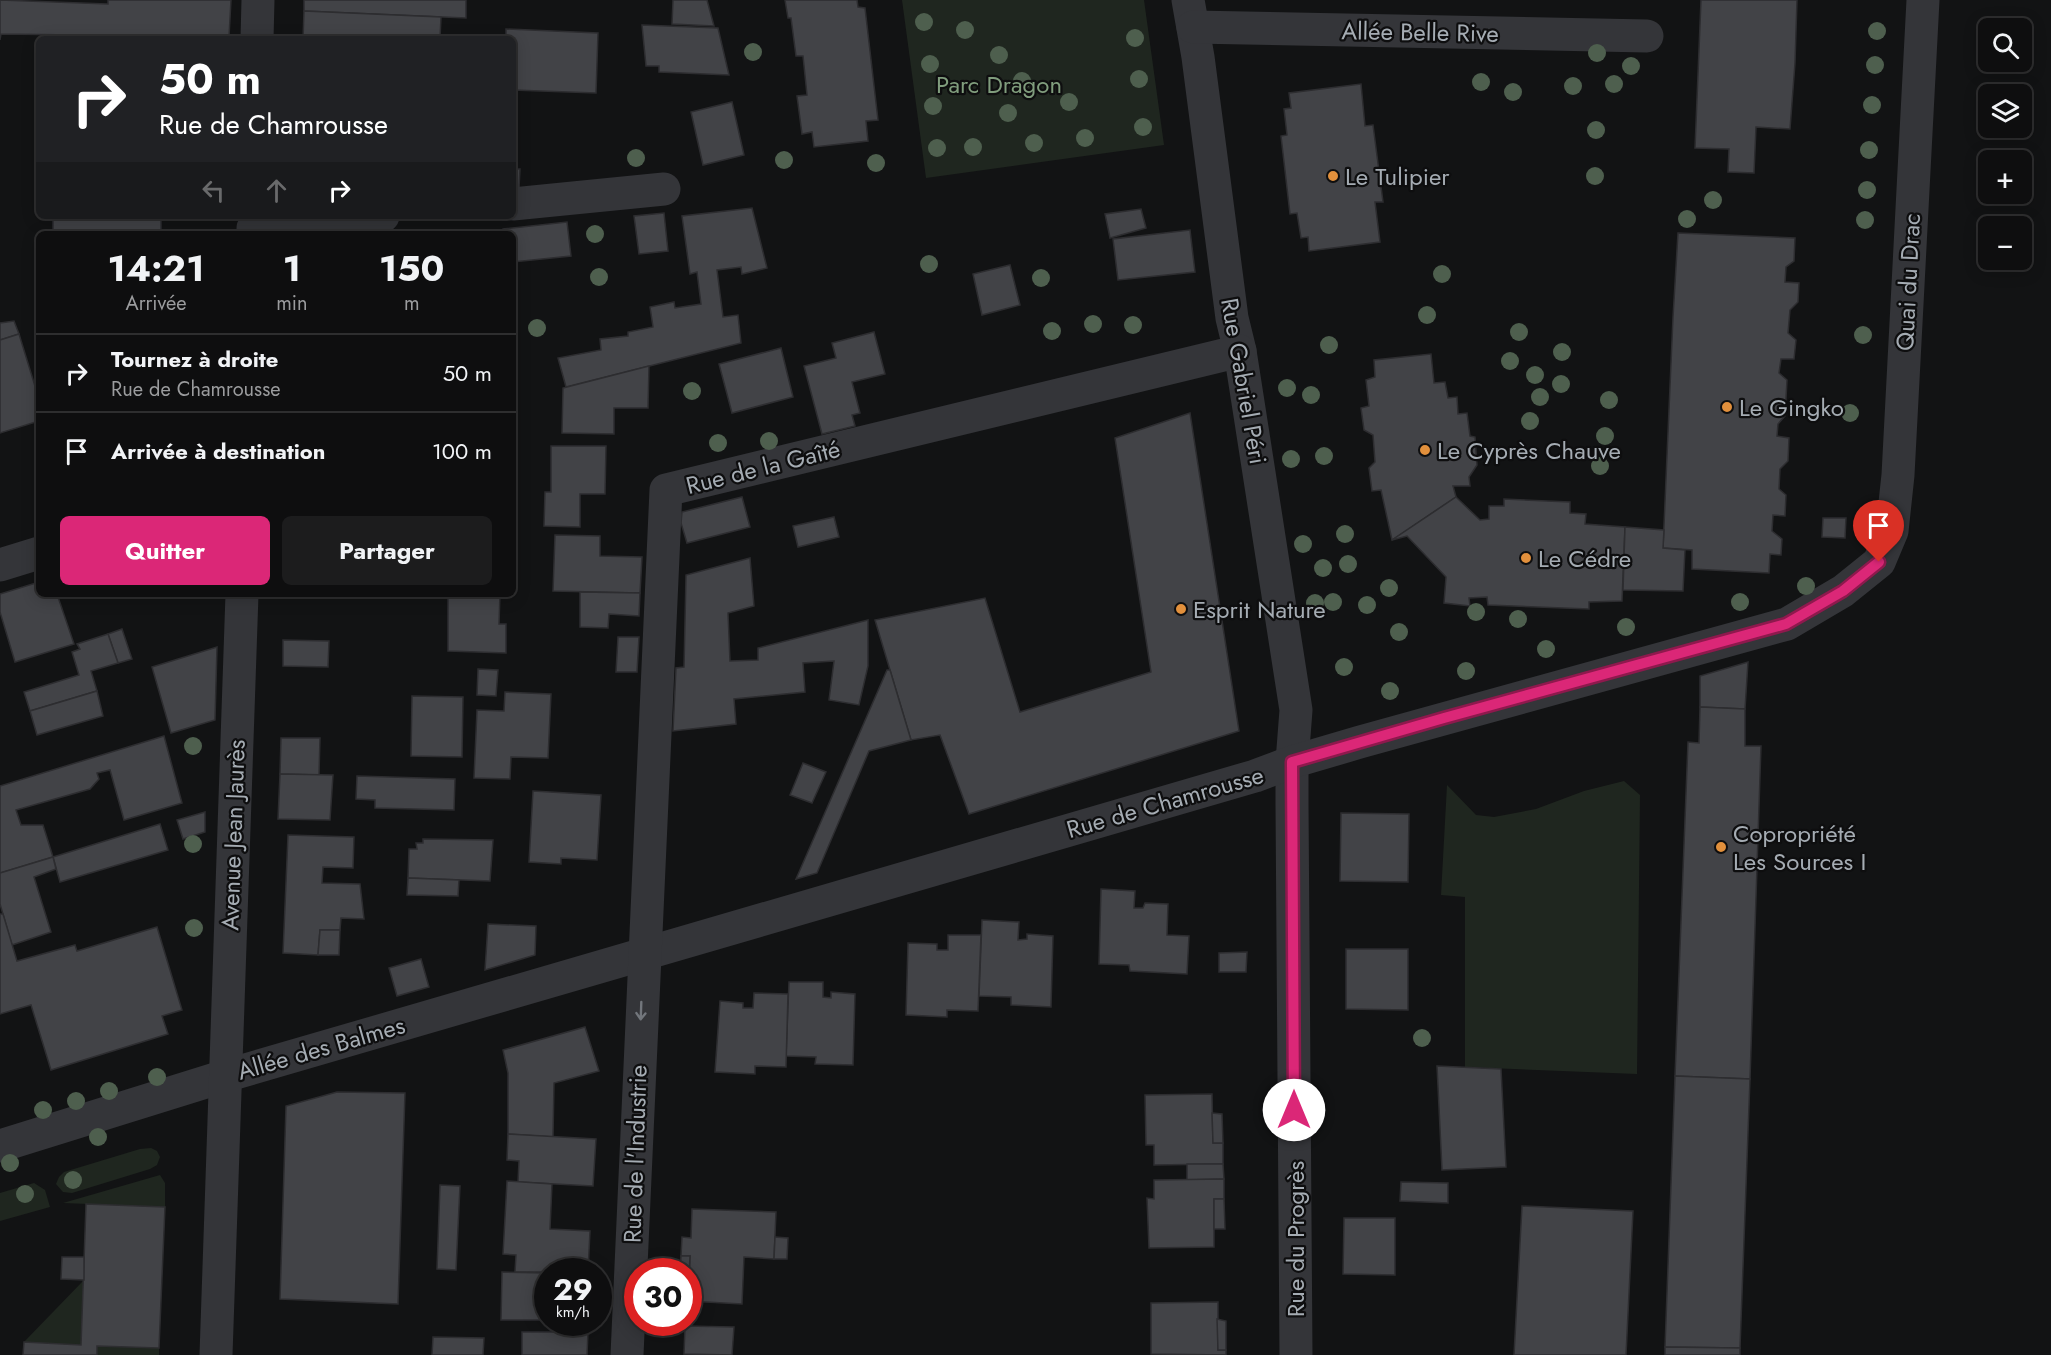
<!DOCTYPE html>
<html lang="fr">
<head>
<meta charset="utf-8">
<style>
  body { margin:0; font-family:Jost,sans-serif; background:#1c1c1d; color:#f1f3f6; height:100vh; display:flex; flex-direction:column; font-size:22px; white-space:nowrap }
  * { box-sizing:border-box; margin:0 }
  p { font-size:20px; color:#9b9c9e }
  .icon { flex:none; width:33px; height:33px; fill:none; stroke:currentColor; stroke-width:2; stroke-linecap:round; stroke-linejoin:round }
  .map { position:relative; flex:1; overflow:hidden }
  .drawer { position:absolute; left:36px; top:231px; width:480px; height:366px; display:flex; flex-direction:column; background:#0e0e0f; border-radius:9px; box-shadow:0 3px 15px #0003,0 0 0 2px #2e2e2f }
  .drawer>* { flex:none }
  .top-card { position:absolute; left:36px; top:36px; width:480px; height:183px; border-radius:9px; box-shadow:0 3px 15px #0003,0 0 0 2px #2e2e2f; background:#202124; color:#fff; overflow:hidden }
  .buttons { position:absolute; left:1978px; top:18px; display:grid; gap:12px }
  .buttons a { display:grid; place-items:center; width:54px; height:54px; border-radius:9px; background:#0e0e0f; box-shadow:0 3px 15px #0003,0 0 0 2px #2e2e2f; font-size:30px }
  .speed { position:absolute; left:534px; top:1258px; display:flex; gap:12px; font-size:30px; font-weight:700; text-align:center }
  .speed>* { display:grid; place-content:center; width:78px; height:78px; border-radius:50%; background:#0e0e0f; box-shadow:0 3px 15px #0003,0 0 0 2px #2e2e2f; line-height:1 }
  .speed small { font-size:15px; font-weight:400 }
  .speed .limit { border:9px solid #d22; background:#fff; color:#111 }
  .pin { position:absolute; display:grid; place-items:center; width:51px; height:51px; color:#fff; margin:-62px -26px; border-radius:50% 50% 50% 0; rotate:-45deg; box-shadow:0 0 6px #0007 }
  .pin .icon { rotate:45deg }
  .me { position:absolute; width:66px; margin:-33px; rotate:0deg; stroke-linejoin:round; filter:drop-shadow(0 0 4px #0008) }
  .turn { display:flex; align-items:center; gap:21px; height:126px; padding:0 24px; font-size:27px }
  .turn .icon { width:78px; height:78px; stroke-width:2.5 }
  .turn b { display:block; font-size:42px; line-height:51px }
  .lanes { display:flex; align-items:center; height:57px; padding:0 24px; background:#0003; justify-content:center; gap:30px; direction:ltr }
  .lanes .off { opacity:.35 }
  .eta { display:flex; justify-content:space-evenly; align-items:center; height:102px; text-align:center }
  .eta b { font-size:36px; font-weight:700; line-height:42px }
  .button { display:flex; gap:12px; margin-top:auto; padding:12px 24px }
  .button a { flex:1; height:69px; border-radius:9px; background:#db2777; color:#fff; font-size:24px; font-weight:700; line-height:69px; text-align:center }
  .button a+a { background:#1c1c1d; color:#f1f3f6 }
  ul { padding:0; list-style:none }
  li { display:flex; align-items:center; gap:18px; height:78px; padding:0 24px; border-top:2px solid #2e2e2f }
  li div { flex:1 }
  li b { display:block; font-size:22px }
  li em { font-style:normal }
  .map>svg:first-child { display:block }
</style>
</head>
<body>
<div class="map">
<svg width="2051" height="1355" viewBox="0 0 2051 1355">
  <rect width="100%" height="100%" fill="#121314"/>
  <g fill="#1f261f">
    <path d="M902,0H1144L1164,145L926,178Z"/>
    <path d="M1624,781L1640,795L1637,1074L1465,1067V897L1441,895L1447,785L1476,815L1494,817L1536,809L1584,791Z"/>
    <path d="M151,1148L157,1151L160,1157L157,1165L150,1169L72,1193L63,1192L56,1184L59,1177L64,1172L140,1149Z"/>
    <path d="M160,1175L165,1183V1207L63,1203Z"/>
    <path d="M34,1183L45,1190L50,1207L0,1221V1193Z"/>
    <path d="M84,1280L81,1345L24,1342Z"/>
    <path d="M97,1346L159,1348V1355H97Z"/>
  </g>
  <g fill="#424347" stroke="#2d2d30" stroke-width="1.5">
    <path d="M0,0L108,4V0H231L229,37L1,34L0,40Z"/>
    <path d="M304,0H466V18L304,11Z"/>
    <path d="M673,0H707L714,26L672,24Z"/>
    <path d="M785,0H857L858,7L865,8L878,120L866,121L868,141L814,147L812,132L802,134L797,96L807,95L803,56H796L791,18H788Z"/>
    <path d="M1701,0H1797L1795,63L1790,129L1756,127L1754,173L1728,172L1729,149L1695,148Z"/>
    <path d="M304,11L441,17L440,39H303Z"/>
    <path d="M642,25L718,28L729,75L659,72V66H646Z"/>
    <path d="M506,29L598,33L596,93L513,90V39H506Z"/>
    <path d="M1361,84L1365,126L1373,125L1383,202H1375L1380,242L1309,251L1308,237L1301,238L1297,213L1290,214L1281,136L1287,135L1284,109L1291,108L1289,93Z"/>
    <path d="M732,102L744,155L703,165L691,112Z"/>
    <path d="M513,169H520L519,189H513Z"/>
    <path d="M752,208L767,268L742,274L741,267L717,270L723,317L738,315L741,343L566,387L558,358L601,350L600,339L628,336V332L653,327L650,307L674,302L675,308L701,304L697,272L690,274L682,216Z"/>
    <path d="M1141,209L1146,228L1110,238L1105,214Z"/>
    <path d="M664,213L668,251L639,254L634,216Z"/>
    <rect x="53" y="216" width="108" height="18"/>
    <path d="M567,222L571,256L513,262V234H503V229Z"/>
    <path d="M1190,230L1195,272L1118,280L1113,239Z"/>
    <path d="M1678,233L1795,238L1794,261L1786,267L1785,282L1799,283L1798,302L1790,310L1788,333L1796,340L1794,359H1781L1779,373L1787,380L1785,416L1778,424L1777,436L1789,438L1788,461L1780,469L1779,489L1786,495L1785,516L1773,515L1772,531L1782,539L1781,555L1770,554L1769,573L1692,569V550L1663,548L1673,317Z"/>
    <path d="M1010,265L1020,305L982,315L973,274Z"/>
    <path d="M14,321L19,334L0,340V323Z"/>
    <path d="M874,332L885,374L852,382L860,413L852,415L855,426L822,434L804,366L836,358L832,343Z"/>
    <path d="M19,334L39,399V421L0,433V340Z"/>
    <path d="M781,348L793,397L732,413L719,364Z"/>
    <path d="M513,353H517L515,400L513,401Z"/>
    <path d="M1431,354L1434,383L1445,382L1448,398L1457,397L1458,414L1467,413L1470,436L1475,437L1477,465L1469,477L1470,486H1453L1456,497L1392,540L1381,490L1372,491L1369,468L1375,462L1373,435L1364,430L1361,408L1369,406L1366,380L1375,377L1374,360Z"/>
    <path d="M649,366L648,408H614V434L562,433L563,388Z"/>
    <path d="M1190,413L1239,731L969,814L940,735L911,740L875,620L985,598L1020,712L1151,672L1115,438Z"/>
    <path d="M551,446H606L605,494H580V527L544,526L545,492H551Z"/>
    <path d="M742,497L750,527L687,543L681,523L682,512Z"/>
    <path d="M1456,497L1480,520L1489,519V506H1504V499L1570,502V513L1586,514L1585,524L1625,527L1622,601L1589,602V609L1488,605L1487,597L1469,598L1470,606L1444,603L1446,577L1407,536L1392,540Z"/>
    <path d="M834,517L839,537L798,547L793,526Z"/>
    <path d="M1823,518H1846L1845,538L1822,537Z"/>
    <path d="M1625,527L1664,530L1663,548L1685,550L1683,591L1623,590Z"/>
    <path d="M555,535L600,536V556L642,557L640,593L553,591Z"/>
    <path d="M750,558L754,606L728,613L730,661L758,660V648L868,620V666L859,705L829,700L834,661L803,663L805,692L734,699L736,724L673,731L676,668L684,667L686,575Z"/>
    <path d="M39,582V594H57L74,644L15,662L0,612V594Z"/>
    <path d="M580,592L640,593L639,616L609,614L608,628L580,627Z"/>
    <path d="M448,594H500L499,624H506V653L448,651Z"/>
    <path d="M122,629L132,659L118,663L108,634Z"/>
    <path d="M108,634L118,663L91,671L97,691L30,711L24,692L79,675L72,652L80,649L77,644Z"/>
    <path d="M618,637H639L637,672H616Z"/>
    <path d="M283,640L329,641L328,667L283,666Z"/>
    <path d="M217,647L215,720L171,733L152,667Z"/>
    <path d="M1748,662L1745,709L1700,707V676Z"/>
    <path d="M478,669L498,670L496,696L477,695Z"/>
    <path d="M887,670H890L911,740L869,751L817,873L796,879Z"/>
    <path d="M97,691L103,716L37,735L30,711Z"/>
    <path d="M505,692L551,694L548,758L511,757L510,779L474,778L477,710L504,711Z"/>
    <path d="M412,696L463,697L462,757L411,756Z"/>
    <path d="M1700,707L1745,709V746H1761L1750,1079L1675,1076L1688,742L1699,743Z"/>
    <path d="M164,736L182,803L124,820L110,770L97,773L99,779L90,789L16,810L21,825H43L53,857L0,873V786Z"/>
    <path d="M281,738H320L319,775L280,774Z"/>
    <path d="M803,763L826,772L812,803L790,795Z"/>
    <path d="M280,774L333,775L330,820L278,819Z"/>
    <path d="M357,776L455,779L454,810L375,808V800L356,799Z"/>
    <path d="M533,791L601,795L597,860L561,858V864L529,862Z"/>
    <path d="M205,812V832L183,839L177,820Z"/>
    <path d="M1341,813L1409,814L1408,882L1340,881Z"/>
    <path d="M160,824L168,850L60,882L53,857Z"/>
    <path d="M288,835L354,837L353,868L323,867L322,883L360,884L364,919L341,918L340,930H320L318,955L283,953Z"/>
    <path d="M423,839L493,840L490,881L408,878L409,849H417L416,843H423Z"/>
    <path d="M53,857L56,869L34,877L51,932L12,945L0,904V873Z"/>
    <path d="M408,878L459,880L458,896L407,895Z"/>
    <path d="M1101,889L1135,891L1134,908H1143L1145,903L1168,904L1167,935L1189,936L1187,974L1130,971L1129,965L1099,964Z"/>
    <path d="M0,914H3L17,961L75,945L77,951L157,927L182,1010L162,1016L168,1034L51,1070L31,1005L0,1014Z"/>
    <path d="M982,920L1019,922L1018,940L1027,939V934L1053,936L1051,1007L1011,1005V997L979,996Z"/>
    <path d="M488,924L536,926L535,955L485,970Z"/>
    <path d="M320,930H340L339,955H318Z"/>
    <path d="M948,935H981L978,1011L947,1010V1017L906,1015L908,943L937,944V950H948Z"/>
    <path d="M1346,949H1408V1010L1346,1009Z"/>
    <path d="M1247,952L1246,972H1219V953Z"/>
    <path d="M421,959L429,987L397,996L389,968Z"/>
    <path d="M789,982H823V997L831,998V992L855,994L853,1065L815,1064L816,1057L786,1056Z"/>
    <path d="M754,993L788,994L786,1067L755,1066V1074L715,1072L720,1001L743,1003V1008H753Z"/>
    <path d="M585,1027L599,1071L554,1083L553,1137L508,1134V1073L503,1050Z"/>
    <path d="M1437,1066L1501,1069L1506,1167L1442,1170Z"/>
    <path d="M1675,1076L1750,1079L1740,1348L1665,1347Z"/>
    <path d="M337,1092L405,1093L398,1304L280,1299L286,1106Z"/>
    <path d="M1212,1094L1213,1143H1223V1164L1154,1165V1145H1146L1145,1095Z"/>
    <path d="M1212,1113L1222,1114L1223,1143H1213Z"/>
    <path d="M508,1134L596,1139L593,1186L518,1182L519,1161L507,1160Z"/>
    <path d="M1187,1164H1223L1224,1179L1187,1180Z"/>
    <path d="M1224,1179V1199H1214V1247L1149,1248L1147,1198L1154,1199V1180Z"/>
    <path d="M507,1181L552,1184L550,1229L590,1231L588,1272H515L516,1255L503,1254Z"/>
    <path d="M1401,1182L1448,1183V1203L1400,1201Z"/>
    <path d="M440,1185L460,1186L456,1270L437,1269Z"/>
    <path d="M1214,1199H1224L1225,1229H1214Z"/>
    <path d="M86,1204L165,1207L159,1348L97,1346V1355H23L24,1342L81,1345Z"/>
    <path d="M1522,1206L1633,1211L1626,1355H1514Z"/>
    <path d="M692,1209L776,1212L774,1259L744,1257L742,1304L688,1301L690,1256H681L682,1237L691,1238Z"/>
    <path d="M1344,1218H1395V1275L1343,1274Z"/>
    <path d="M775,1237L788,1238L787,1259H774Z"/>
    <path d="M681,1256H690L689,1277L688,1272H680Z"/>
    <path d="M62,1257H84V1280L61,1279Z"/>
    <path d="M502,1272L547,1273L545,1320H501Z"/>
    <path d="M1218,1302V1350H1226V1355L1151,1354V1303Z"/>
    <path d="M1217,1319L1226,1321V1350H1218Z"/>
    <path d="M685,1326L734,1327L732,1355L684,1354Z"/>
    <path d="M522,1332H588L587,1355H522Z"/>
    <path d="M433,1337L484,1338L483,1355H432Z"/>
    <path d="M1665,1347L1740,1348V1355H1665Z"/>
  </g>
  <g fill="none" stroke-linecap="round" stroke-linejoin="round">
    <g stroke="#343539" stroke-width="33">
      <path d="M1188,0L1198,57L1232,318L1240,351L1296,710L1292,762V804L1296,1355"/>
      <path d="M1193,27L1647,36"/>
      <path d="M257,39L258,0"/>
      <path d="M513,204L664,189"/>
      <path d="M253,228L383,216"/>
      <path d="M0,565L39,553"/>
      <path d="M0,1146L225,1076L1255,776L1292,762L1360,742L1787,624L1843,591L1879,562L1892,531L1898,475L1923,0"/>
      <path d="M216,1355L242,594"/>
      <path d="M627,1355L666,490L1240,351"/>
    </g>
  </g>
  <g fill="#4e5f4e">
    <circle cx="924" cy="22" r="9"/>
    <circle cx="965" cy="30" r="9"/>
    <circle cx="1877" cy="31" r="9"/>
    <circle cx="1135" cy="38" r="9"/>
    <circle cx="753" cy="52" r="9"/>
    <circle cx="1597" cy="53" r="9"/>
    <circle cx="999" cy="55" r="9"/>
    <circle cx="930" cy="64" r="9"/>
    <circle cx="1875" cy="65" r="9"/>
    <circle cx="1631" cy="66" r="9"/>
    <circle cx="1139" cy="79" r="9"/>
    <circle cx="1022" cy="81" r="9"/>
    <circle cx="1481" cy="82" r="9"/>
    <circle cx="1614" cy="84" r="9"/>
    <circle cx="1573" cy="86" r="9"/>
    <circle cx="1513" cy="92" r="9"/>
    <circle cx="1069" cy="102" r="9"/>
    <circle cx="1872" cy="105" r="9"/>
    <circle cx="933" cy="106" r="9"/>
    <circle cx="1008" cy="113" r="9"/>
    <circle cx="1143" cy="127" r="9"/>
    <circle cx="1596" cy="130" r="9"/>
    <circle cx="1085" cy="138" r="9"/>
    <circle cx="1034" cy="143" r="9"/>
    <circle cx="973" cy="147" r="9"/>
    <circle cx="937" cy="148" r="9"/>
    <circle cx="1869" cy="150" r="9"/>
    <circle cx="636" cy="158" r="9"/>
    <circle cx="784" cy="160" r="9"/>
    <circle cx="876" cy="163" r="9"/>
    <circle cx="1595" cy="176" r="9"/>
    <circle cx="1867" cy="190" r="9"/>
    <circle cx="1713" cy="200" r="9"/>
    <circle cx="1687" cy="219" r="9"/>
    <circle cx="1865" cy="220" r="9"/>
    <circle cx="595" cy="234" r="9"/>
    <circle cx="929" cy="264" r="9"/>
    <circle cx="1442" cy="274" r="9"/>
    <circle cx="599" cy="277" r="9"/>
    <circle cx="1041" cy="278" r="9"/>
    <circle cx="1427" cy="315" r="9"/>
    <circle cx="1093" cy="324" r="9"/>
    <circle cx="1133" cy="325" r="9"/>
    <circle cx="537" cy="328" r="9"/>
    <circle cx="1052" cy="331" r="9"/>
    <circle cx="1519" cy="332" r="9"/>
    <circle cx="1863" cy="335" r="9"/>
    <circle cx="1329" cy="345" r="9"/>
    <circle cx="1562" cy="352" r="9"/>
    <circle cx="1510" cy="361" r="9"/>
    <circle cx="1535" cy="375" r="9"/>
    <circle cx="1561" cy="384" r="9"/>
    <circle cx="1287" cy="388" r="9"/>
    <circle cx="692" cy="391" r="9"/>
    <circle cx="1311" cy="395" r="9"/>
    <circle cx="1540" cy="397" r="9"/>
    <circle cx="1609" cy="400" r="9"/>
    <circle cx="1850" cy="413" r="9"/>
    <circle cx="1530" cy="421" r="9"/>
    <circle cx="1605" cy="436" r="9"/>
    <circle cx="769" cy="441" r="9"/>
    <circle cx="718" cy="443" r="9"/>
    <circle cx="1324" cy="456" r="9"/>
    <circle cx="1291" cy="459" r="9"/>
    <circle cx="1600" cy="466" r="9"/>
    <circle cx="1345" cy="534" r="9"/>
    <circle cx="1303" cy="544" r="9"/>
    <circle cx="1348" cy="564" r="9"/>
    <circle cx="1323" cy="568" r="9"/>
    <circle cx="1806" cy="586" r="9"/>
    <circle cx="1389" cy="588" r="9"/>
    <circle cx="1333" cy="602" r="9"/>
    <circle cx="1740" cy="602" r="9"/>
    <circle cx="1315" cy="603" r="9"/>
    <circle cx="1367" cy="605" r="9"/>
    <circle cx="1476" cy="612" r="9"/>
    <circle cx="1518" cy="619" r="9"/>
    <circle cx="1626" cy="627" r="9"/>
    <circle cx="1399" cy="632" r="9"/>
    <circle cx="1546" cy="649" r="9"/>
    <circle cx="1344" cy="667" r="9"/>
    <circle cx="1466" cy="671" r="9"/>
    <circle cx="1390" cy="691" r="9"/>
    <circle cx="193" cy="746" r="9"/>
    <circle cx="193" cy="844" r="9"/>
    <circle cx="194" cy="928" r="9"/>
    <circle cx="1422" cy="1038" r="9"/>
    <circle cx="157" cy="1077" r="9"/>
    <circle cx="109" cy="1091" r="9"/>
    <circle cx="76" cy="1101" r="9"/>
    <circle cx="43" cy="1110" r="9"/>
    <circle cx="98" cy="1137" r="9"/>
    <circle cx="10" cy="1163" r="9"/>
    <circle cx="73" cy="1180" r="9"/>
    <circle cx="25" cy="1194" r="9"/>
  </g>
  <defs><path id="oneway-shaft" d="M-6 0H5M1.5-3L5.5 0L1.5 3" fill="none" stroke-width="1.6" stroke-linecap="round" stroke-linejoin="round" transform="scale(1.5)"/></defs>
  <use stroke="#72767c" href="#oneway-shaft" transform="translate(641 1011) rotate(92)"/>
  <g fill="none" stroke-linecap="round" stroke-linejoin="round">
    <defs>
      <path id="route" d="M1294,1110L1292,762L1444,718L1786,624L1843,591L1879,562"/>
    </defs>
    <use href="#route" stroke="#8e194d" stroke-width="15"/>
    <use href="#route" stroke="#db2777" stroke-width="10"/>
  </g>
  <g fill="#e2903c" stroke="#0e0e0f" stroke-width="2">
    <circle cx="1333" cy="176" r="6"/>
    <circle cx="1727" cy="407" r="6"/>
    <circle cx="1425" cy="450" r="6"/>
    <circle cx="1526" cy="558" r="6"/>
    <circle cx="1181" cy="609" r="6"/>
    <circle cx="1721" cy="847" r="6"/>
  </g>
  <g text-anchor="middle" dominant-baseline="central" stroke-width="4.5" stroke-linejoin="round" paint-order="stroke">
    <g font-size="24" fill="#a5acb3" stroke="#0e0e0f">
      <text transform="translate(1420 32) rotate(1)">Allée Belle Rive</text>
      <text transform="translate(1908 282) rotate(-87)">Quai du Drac</text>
      <text transform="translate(1244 381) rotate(80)">Rue Gabriel Péri</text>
      <text transform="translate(763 467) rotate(-14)">Rue de la Gaîté</text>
      <text transform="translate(1165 802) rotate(-16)">Rue de Chamrousse</text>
      <text transform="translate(233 835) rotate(-88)">Avenue Jean Jaurès</text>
      <text transform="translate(321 1048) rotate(-16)">Allée des Balmes</text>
      <text transform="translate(635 1154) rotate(-88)">Rue de l'Industrie</text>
      <text transform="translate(1295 1239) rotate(-90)">Rue du Progrès</text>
    </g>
    <g font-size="24" fill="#809d7d" stroke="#0e0e0f">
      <text x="999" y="84">Parc Dragon</text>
    </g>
    <g font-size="24" fill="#a5acb3" stroke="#0e0e0f" text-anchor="start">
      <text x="1345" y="176">Le Tulipier</text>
      <text x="1739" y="407">Le Gingko</text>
      <text x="1437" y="450">Le Cyprès Chauve</text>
      <text x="1538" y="558">Le Cédre</text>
      <text x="1193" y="609">Esprit Nature</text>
      <text x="1733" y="833">Copropriété<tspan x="1733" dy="28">Les Sources I</tspan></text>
    </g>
  </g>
</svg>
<div class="buttons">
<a><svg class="icon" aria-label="search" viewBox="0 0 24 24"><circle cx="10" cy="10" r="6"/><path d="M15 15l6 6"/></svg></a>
<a><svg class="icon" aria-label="layers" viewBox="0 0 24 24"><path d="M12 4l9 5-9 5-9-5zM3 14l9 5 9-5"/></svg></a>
<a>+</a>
<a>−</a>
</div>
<div class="speed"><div>29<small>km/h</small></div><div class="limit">30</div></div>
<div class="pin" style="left:1879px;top:562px;background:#d93025"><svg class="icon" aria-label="arrive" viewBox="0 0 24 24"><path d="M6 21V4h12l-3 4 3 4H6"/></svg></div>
<svg class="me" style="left:1294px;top:1110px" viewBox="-20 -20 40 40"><circle r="19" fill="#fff"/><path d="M0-13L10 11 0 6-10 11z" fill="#db2777"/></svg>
<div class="top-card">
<div class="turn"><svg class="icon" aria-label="right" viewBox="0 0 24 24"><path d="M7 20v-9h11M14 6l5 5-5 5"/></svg><div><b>50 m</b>Rue de Chamrousse</div></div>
<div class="lanes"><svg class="icon off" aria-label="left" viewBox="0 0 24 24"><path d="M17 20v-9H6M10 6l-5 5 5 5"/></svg><svg class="icon off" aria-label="ahead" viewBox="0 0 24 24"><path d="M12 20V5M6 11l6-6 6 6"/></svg><svg class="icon" aria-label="right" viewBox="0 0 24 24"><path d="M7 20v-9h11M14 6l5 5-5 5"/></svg></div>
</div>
<section class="drawer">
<div class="eta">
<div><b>14:21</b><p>Arrivée</p></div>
<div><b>1</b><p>min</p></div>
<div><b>150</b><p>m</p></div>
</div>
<ul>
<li><svg class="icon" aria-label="right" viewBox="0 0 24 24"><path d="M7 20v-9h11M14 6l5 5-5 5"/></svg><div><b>Tournez à droite</b><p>Rue de Chamrousse</p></div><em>50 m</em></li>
<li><svg class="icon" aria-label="arrive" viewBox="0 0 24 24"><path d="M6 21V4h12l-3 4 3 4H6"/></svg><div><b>Arrivée à destination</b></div><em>100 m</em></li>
</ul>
<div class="button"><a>Quitter</a><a>Partager</a></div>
</section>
</div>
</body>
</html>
